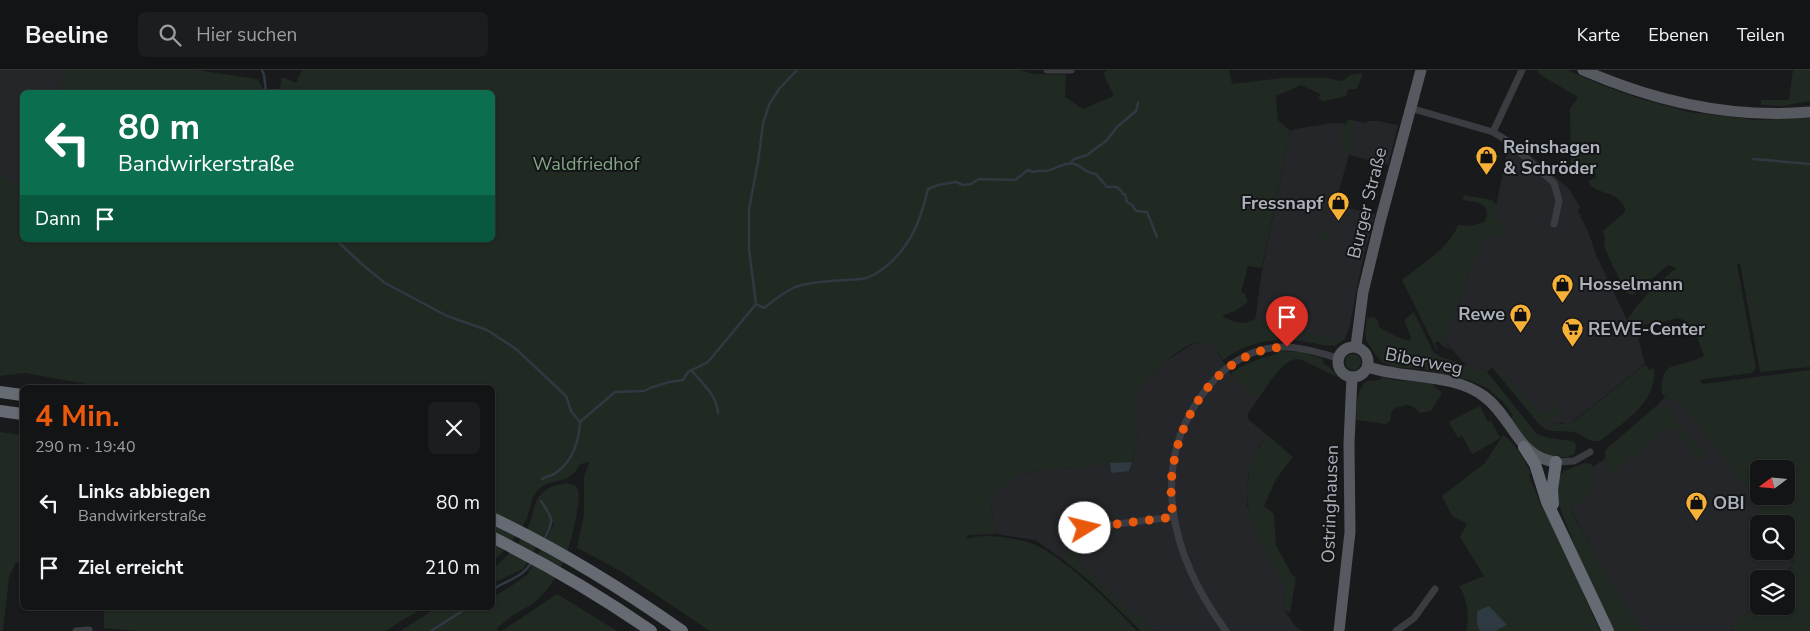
<!DOCTYPE html>
<html lang="de">
<head>
<meta charset="utf-8">
<style>
  body { margin:0; font-family:"Nunito Sans",sans-serif; background:#1c1d1e; color:#f1f3f6; height:100vh; display:flex; flex-direction:column; font-size:19px; white-space:nowrap }
  * { box-sizing:border-box; margin:0 }
  p { font-size:16px; color:#9d9ea0 }
  .icon { flex:none; width:28px; height:28px; fill:none; stroke:currentColor; stroke-width:2; stroke-linecap:round; stroke-linejoin:round }
  .map { position:relative; flex:1; overflow:hidden }
  .drawer { position:absolute; left:20px; top:315px; width:475px; height:225px; display:flex; flex-direction:column; background:#131415; border-radius:8px; box-shadow:0 1px 4px #0004,0 0 0 1px #323334 }
  .drawer>* { flex:none }
  .guide { position:absolute; left:20px; top:20px; width:475px; height:152px; border-radius:8px; box-shadow:0 1px 4px #0004,0 0 0 1px #323334; background:#0b6e4f; color:#fff; overflow:hidden }
  .needle { width:32px; rotate:254deg }
  .buttons { position:absolute; left:1750px; top:390px; display:grid; gap:10px }
  .buttons a { display:grid; place-items:center; width:45px; height:45px; border-radius:8px; background:#131415; box-shadow:0 1px 4px #0004,0 0 0 1px #323334; font-size:25px }
  .pin { position:absolute; display:grid; place-items:center; width:42px; height:42px; color:#fff; margin:-51px -21px; border-radius:50% 50% 50% 0; rotate:-45deg; box-shadow:0 0 5px #0007 }
  .pin .icon { rotate:45deg }
  .me { position:absolute; width:55px; margin:-28px; rotate:81deg; stroke-linejoin:round; filter:drop-shadow(0 0 4px #0008) }
  .turn { display:flex; align-items:center; gap:18px; height:105px; padding:0 15px; font-size:22px }
  .turn .icon { width:65px; height:65px; stroke-width:2.5 }
  .turn b { display:block; font-size:35px; line-height:42px }
  .then { display:flex; align-items:center; height:48px; padding:0 15px; background:#0003; gap:10px; font-size:19px }
  .round { display:grid; place-items:center; flex:none; width:52px; height:52px; border-radius:8px; background:#1c1d1e }
  .headline { display:flex; align-items:center; justify-content:space-between; height:85px; padding:0 15px }
  h1 { font-size:30px; font-weight:700; line-height:38px; color:#ea580c }
  ul { padding:0; list-style:none }
  li { display:flex; align-items:center; gap:15px; height:65px; padding:0 15px }
  li div { flex:1 }
  li b { display:block; font-size:19px }
  li em { font-style:normal }
  header { display:flex; align-items:center; gap:30px; box-sizing:border-box; height:70px; padding:0 25px; background:#131415; border-bottom:1px solid #323334 }
  header strong { font-size:24px }
  nav { display:flex; gap:28px; margin-inline-start:auto; font-size:18px }
  .search { width:350px; height:45px; background:#1c1d1e; display:flex; align-items:center; gap:12px; box-sizing:border-box; padding:0 18px; border-radius:8px; color:#9d9ea0; font-size:19px }
  .map>svg:first-child { display:block }
</style>
</head>
<body>
<header>
<strong>Beeline</strong>
<div class="search"><svg class="icon" aria-label="search" viewBox="0 0 24 24"><circle cx="10" cy="10" r="6"/><path d="M15 15l6 6"/></svg>Hier suchen</div>
<nav><a>Karte</a><a>Ebenen</a><a>Teilen</a></nav>
</header>
<div class="map">
<svg width="1810" height="561" viewBox="0 0 1810 561">
  <rect width="100%" height="100%" fill="#191a1c"/>
  <g fill="#252629">
    <path d="M0,0H65L68,2L60,17L65,20L64,22H22V106L16,116L0,105Z"/>
    <path d="M1350,50L1366,53L1368,51H1378L1398,55L1388,95L1349,85L1335,135L1375,144L1362,193L1350,255L1345,269L1335,276L1293,270V264L1271,261L1256,245L1261,206L1290,61L1295,59L1333,53L1347,54V51Z"/>
    <path d="M1510,67L1569,119L1580,137L1578,141L1589,164L1597,187L1627,250L1635,256L1645,294L1571,353H1554L1546,360L1538,353L1492,297L1487,302L1467,296L1444,271L1484,166L1492,156Z"/>
    <path d="M1203,272L1213,275L1232,306L1258,329L1248,343V349L1267,365L1258,378L1248,405L1247,435L1261,474L1283,510L1285,520L1284,540L1297,558L1303,561H1154L1140,547L1131,542L1079,491H1065L1035,470L996,464L989,427L1021,403L1132,392L1138,361V323L1148,307H1152L1161,294L1194,273Z"/>
    <path d="M1665,327L1675,331L1683,338L1726,389L1724,390L1753,423L1757,424L1761,439L1754,438L1767,454H1759V481H1786V477L1793,487V495L1778,509H1759V534L1730,557L1733,561H1645L1626,539L1570,438L1583,403L1605,389V381L1610,376L1650,343Z"/>
  </g>
  <g fill="#212a22" fill-rule="evenodd">
    <path d="M65,0H196L257,9L266,22H64L65,20L60,17L68,2Z"/>
    <path d="M302,0H1019L1034,4L1066,5L1065,27L1083,39L1114,26L1103,3L1108,0H1229L1232,14L1283,8H1327L1340,11L1344,10L1350,5L1363,3L1357,19H1348L1346,26L1324,31L1318,29L1320,26V24L1301,15L1276,26L1278,50L1290,61L1262,198L1248,196L1241,222L1245,224L1248,232L1237,240L1222,246C1233,252 1243,256 1255,249L1256,245L1271,261L1278,263L1277,270C1258,271 1239,278 1223,290L1213,275C1207,273 1199,271 1193,273C1181,278 1158,296 1152,307H1148L1138,323V361L1132,392L1021,403L989,427L996,464L969,465L966,468C972,468 978,466 985,466C999,466 1013,468 1027,472C1061,482 1111,534 1137,561H710L619,500L577,478L584,444V406L590,392L580,394C568,417 553,406 538,420C529,429 531,442 525,452C517,466 504,481 493,492L492,318H109L25,303L0,306V105L16,116L22,106V170H492V22H279L282,7L296,13Z"/>
    <path d="M1536,0H1568L1599,14L1638,28L1689,42L1756,50L1810,48V297L1760,302L1740,193L1737,195L1756,298L1752,303L1699,310L1703,314L1810,300V561H1733L1730,557L1759,534V536H1786V509H1778L1791,499L1794,491L1792,484L1786,477V454H1767L1753,437L1761,439L1757,424L1753,423L1724,390L1725,388L1683,338C1678,333 1666,328 1663,325C1660,321 1662,319 1662,314C1664,296 1670,297 1685,293C1692,291 1698,289 1704,286L1695,261L1684,250L1677,248L1664,252L1635,256L1627,250L1636,237L1652,219L1676,198L1668,195L1633,225L1626,223L1604,177L1605,167L1603,161L1625,142V138C1623,134 1620,130 1617,128C1607,121 1593,122 1588,111L1597,107L1591,97H1571L1570,39L1578,27L1542,6ZM1759,399H1786V426H1759Z"/>
    <path d="M1793,0H1810V31L1782,36L1761,35V30H1789Z"/>
    <path d="M1350,50L1356,51L1349,74L1352,75L1350,82L1341,79L1342,53L1347,54V51Z"/>
    <path d="M1464,125L1492,130L1497,136L1496,150L1504,152L1503,165L1484,166L1444,271L1452,281L1443,276L1438,271L1435,273L1438,281H1437L1402,210C1421,194 1449,179 1458,155L1471,156L1484,152L1487,146L1486,138L1480,133L1463,130Z"/>
    <path d="M1325,133L1335,135V138L1328,136L1322,162H1321L1328,165L1327,171L1318,169Z"/>
    <path d="M1414,242L1434,283L1441,287L1487,302L1537,364L1549,368L1573,371L1576,375L1575,383C1571,387 1566,387 1561,387C1534,386 1525,368 1511,348L1513,345L1503,332L1487,318L1469,310L1421,299L1394,297L1382,292L1376,285L1366,270L1365,262L1367,248L1373,247L1378,250L1379,257C1384,261 1403,270 1410,271L1411,267L1404,250Z"/>
    <path d="M1301,259L1304,263L1310,262L1311,265L1314,263L1315,266L1321,265L1323,267L1325,266L1327,268L1329,267L1331,269L1333,268L1338,270L1344,266L1342,264L1344,261L1347,263C1340,281 1323,275 1308,272V266L1302,265L1301,271L1293,270V264Z"/>
    <path d="M1278,281L1302,282L1323,289L1324,294L1330,298L1338,307C1329,304 1305,290 1298,289C1284,287 1265,319 1258,329L1232,306L1231,303C1246,293 1260,288 1277,284Z"/>
    <circle cx="1353" cy="292" r="8"/>
    <path d="M1494,295L1542,345L1555,333L1561,340L1541,356L1492,297Z"/>
    <path d="M1647,295L1649,300L1654,298C1657,334 1624,351 1600,371C1589,373 1584,365 1574,362C1564,360 1554,363 1546,359L1554,353L1564,354L1568,349L1572,353L1643,296Z"/>
    <path d="M1381,307L1395,310L1431,313L1442,323L1431,341L1420,343C1410,332 1406,335 1393,339L1391,344V350L1386,354L1356,350C1357,337 1356,319 1367,311L1380,310Z"/>
    <path d="M1480,336L1488,352L1491,351L1500,368L1503,365C1516,373 1524,390 1531,403L1529,406L1543,439L1559,469L1600,561H1466C1470,547 1467,528 1459,516L1484,506L1460,467L1467,454L1452,446L1442,426L1485,393L1501,368L1472,384L1462,366L1458,368L1449,352Z"/>
    <path d="M1662,336L1667,338L1706,387L1700,392L1671,356L1608,406L1607,405L1605,383L1610,376L1655,337Z"/>
    <path d="M0,362L22,365V494L16,492L9,507L3,561H0Z"/>
    <path d="M1267,365L1293,387L1276,409L1264,436L1274,444L1276,475L1292,505L1296,507L1290,543L1284,540C1284,533 1286,524 1284,517C1282,506 1273,496 1267,486C1250,456 1241,427 1252,393L1250,391Z"/>
    <path d="M1585,393L1591,394L1594,398C1595,421 1588,427 1570,439L1626,538L1645,561H1614L1611,556L1576,480L1558,432L1557,423L1559,407L1564,401Z"/>
    <path d="M568,413L576,416C581,423 578,434 577,442C572,473 561,508 538,529C530,537 518,541 509,548C505,551 501,555 497,558L498,561H400L424,546L434,538H492L493,527L510,517L528,504L554,454L552,452L523,499L493,513V499C502,490 515,479 522,468C540,442 526,418 568,413Z"/>
    <path d="M1104,465C1088,477 1083,464 1079,491L1131,542L1140,547L1154,561H1141L1094,515L1065,491C1067,483 1068,482 1074,477C1084,467 1090,468 1104,465Z"/>
    <path d="M557,524L617,561H502Z"/>
    <path d="M95,538H423L385,561H136L104,558V541Z"/>
  </g>
  <g fill="#2f3941">
    <path d="M1132,392L1129,401L1111,403L1110,393Z"/>
    <path d="M1489,536L1507,555L1495,561H1480L1477,554V541Z"/>
  </g>
  <g fill="none" stroke-linecap="round" stroke-linejoin="round">
    <g stroke="#2f3941" stroke-width="2.5">
      <path d="M262,0L264,5L266,22"/>
      <path d="M1753,89L1810,94"/>
      <path d="M1071,93L1074,89L1087,85L1107,70L1117,57L1136,41L1138,33"/>
      <path d="M336,170L364,196L385,213L447,246L487,260L516,279L566,326L571,341L580,352"/>
      <path d="M756,234L764,238C773,231 783,223 793,218C806,211 844,210 861,209C870,208 877,203 884,198C910,178 921,150 928,119L938,115L956,112L963,115L971,114L979,109L1015,110L1028,100L1034,102C1039,100 1041,101 1046,101C1056,99 1066,90 1077,95C1086,99 1085,103 1096,104L1107,117C1116,116 1119,117 1123,124H1125L1127,132L1132,135L1136,141L1147,142L1157,167"/>
      <path d="M756,234L749,179V139L758,92L763,54L769,35L779,19L797,0"/>
      <path d="M691,300C702,313 717,325 718,343"/>
      <path d="M542,409C547,406 553,406 557,402C573,390 579,371 580,352L615,322L644,321L650,318L669,312L683,310L688,302L708,292L756,234"/>
      <path d="M541,431C553,449 555,450 544,469"/>
      <path d="M492,520C507,510 522,508 532,492"/>
      <path d="M431,561L467,538"/>
    </g>
    <g stroke="#3a3c41" stroke-width="7">
      <path d="M1047,0H1071"/>
      <path d="M1410,38L1493,62L1506,70L1554,113L1559,131L1554,154"/>
      <path d="M1493,62L1522,0"/>
      <path d="M1556,392L1574,391L1590,382"/>
      <path d="M1067,471L1072,463L1085,458L1173,447"/>
      <path d="M76,561L89,560"/>
      <path d="M1226,561C1172,488 1145,394 1208,317C1226,295 1250,279 1279,277C1299,276 1319,283 1338,288"/>
      <path d="M1396,561L1414,548L1435,519"/>
    </g>
    <g stroke="#565960" stroke-width="11">
      <path d="M1583,0C1654,31 1732,49 1810,42"/>
      <path d="M1356,276L1363,222L1380,152L1421,0"/>
      <circle cx="1353" cy="292" r="15"/>
      <path d="M1368,297C1406,310 1452,302 1485,327C1513,348 1518,388 1556,392"/>
      <path d="M1339,561L1350,462L1349,373L1352,307"/>
    </g>
    <g stroke="#666a72" stroke-width="12">
      <path d="M0,322L22,325"/>
      <path d="M0,341L22,344"/>
      <path d="M1524,377L1535,394L1547,432L1608,561"/>
      <path d="M1553,434L1552,420L1556,392"/>
      <path d="M492,448C559,480 621,518 682,561"/>
      <path d="M492,467C548,495 601,526 651,561"/>
    </g>
  </g>
  <g fill="none" stroke-linecap="round" stroke-linejoin="round">
    <path stroke="#ea580c" stroke-width="9" stroke-dasharray="0 16.2" d="M1085,458L1173,447C1171,430 1170,414 1173,397C1182,339 1223,278 1287,277"/>
  </g>
  <defs>
    <symbol id="shop-pin" viewBox="-11 -11 22 30"><path d="M0 17L-7.5 6A9.5 9.5 0 1 1 7.5 6Z" fill="#f7b136" stroke="#141517"/><path d="M-5-2.5h2.3a2.7 3.5 0 0 1 5.4 0H5L5.5 6h-11ZM-1.5-2.5h3a1.5 2.3 0 0 0-3 0Z" fill="#111"/></symbol>
    <symbol id="supermarket-pin" viewBox="-11 -11 22 30"><path d="M0 17L-7.5 6A9.5 9.5 0 1 1 7.5 6Z" fill="#f7b136" stroke="#141517"/><path d="M-6-5.5h2.5l.6 2H6L4.5 2H-2.5L-4.4-4H-6ZM-1.5 3.2a1.3 1.3 0 1 0 .1 0ZM3 3.2a1.3 1.3 0 1 0 .1 0Z" fill="#111"/></symbol>
  </defs>
  <g fill-rule="evenodd">
    <use href="#shop-pin" x="1474" y="74" width="25" height="34"/>
    <use href="#shop-pin" x="1326" y="120" width="25" height="34"/>
    <use href="#shop-pin" x="1550" y="202" width="25" height="34"/>
    <use href="#shop-pin" x="1508" y="232" width="25" height="34"/>
    <use href="#supermarket-pin" x="1560" y="246" width="25" height="34"/>
    <use href="#shop-pin" x="1684" y="420" width="25" height="34"/>
  </g>
  <g text-anchor="middle" dominant-baseline="central" stroke-width="4" stroke-linejoin="round" paint-order="stroke">
    <g font-size="18" font-weight="bold" fill="#acb1bc" stroke="#141517" text-anchor="start">
      <text x="1503" y="77">Reinshagen<tspan x="1503" dy="21">&amp; Schröder</tspan></text>
      <text x="1323" y="133" text-anchor="end">Fressnapf</text>
      <text x="1579" y="214">Hosselmann</text>
      <text x="1505" y="244" text-anchor="end">Rewe</text>
      <text x="1588" y="259">REWE-Center</text>
      <text x="1713" y="433">OBI</text>
    </g>
    <g font-size="18" fill="#82a784" stroke="#141517">
      <text x="586" y="94">Waldfriedhof</text>
    </g>
    <g font-size="18" fill="#acb1bc" stroke="#141517">
      <text transform="translate(1367 133) rotate(-76)">Burger Straße</text>
      <text transform="translate(1424 291) rotate(11)">Biberweg</text>
      <text transform="translate(1330 434) rotate(-88)">Ostringhausen</text>
    </g>
  </g>
</svg>
<div class="buttons">
<a><svg class="needle" viewBox="-14 -14 28 28"><path d="M0-13l5 13h-10z" fill="#e53935"/><path d="M0 13l5-13h-10z" fill="#9d9ea0"/></svg></a>
<a><svg class="icon" aria-label="search" viewBox="0 0 24 24"><circle cx="10" cy="10" r="6"/><path d="M15 15l6 6"/></svg></a>
<a><svg class="icon" aria-label="layers" viewBox="0 0 24 24"><path d="M12 4l9 5-9 5-9-5zM3 14l9 5 9-5"/></svg></a>
</div>
<div class="pin" style="left:1287px;top:277px;background:#d93025"><svg class="icon" aria-label="arrive" viewBox="0 0 24 24"><path d="M6 21V4h12l-3 4 3 4H6"/></svg></div>
<svg class="me" style="left:1085px;top:458px" viewBox="-20 -20 40 40"><circle r="19" fill="#fff"/><path d="M0-13L10 11 0 6-10 11z" fill="#ea580c"/></svg>
<div class="guide">
<div class="turn"><svg class="icon" aria-label="left" viewBox="0 0 24 24"><path d="M17 20v-9H6M10 6l-5 5 5 5"/></svg><div><b>80 m</b>Bandwirkerstraße</div></div>
<div class="then">Dann<svg class="icon" aria-label="arrive" viewBox="0 0 24 24"><path d="M6 21V4h12l-3 4 3 4H6"/></svg></div>
</div>
<section class="drawer">
<div class="headline"><div><h1>4 Min.</h1><p>290 m · 19:40</p></div><a class="round"><svg class="icon" aria-label="close" viewBox="0 0 24 24"><path d="M6 6l12 12M18 6L6 18"/></svg></a></div>
<ul>
<li><svg class="icon" aria-label="left" viewBox="0 0 24 24"><path d="M17 20v-9H6M10 6l-5 5 5 5"/></svg><div><b>Links abbiegen</b><p>Bandwirkerstraße</p></div><em>80 m</em></li>
<li><svg class="icon" aria-label="arrive" viewBox="0 0 24 24"><path d="M6 21V4h12l-3 4 3 4H6"/></svg><div><b>Ziel erreicht</b></div><em>210 m</em></li>
</ul>
</section>
</div>
</body>
</html>
